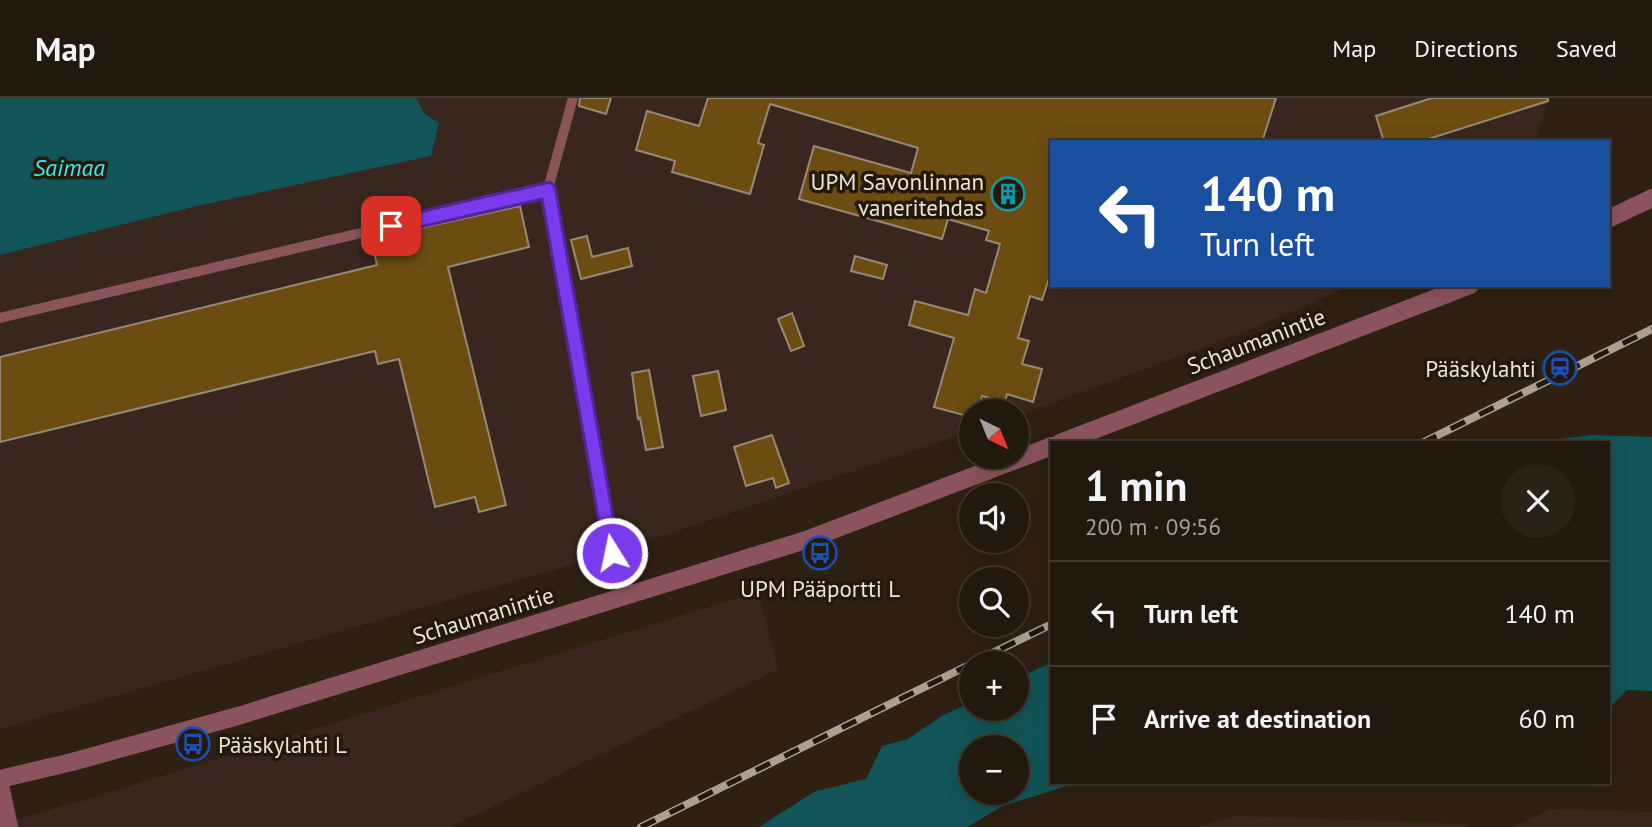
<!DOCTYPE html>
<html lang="en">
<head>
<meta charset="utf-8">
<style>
  body { margin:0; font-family:"PT Sans",sans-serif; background:#2a2217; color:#f1f3f6; height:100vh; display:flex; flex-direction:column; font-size:26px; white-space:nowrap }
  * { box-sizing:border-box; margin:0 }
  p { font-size:23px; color:#a2a09e }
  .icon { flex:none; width:38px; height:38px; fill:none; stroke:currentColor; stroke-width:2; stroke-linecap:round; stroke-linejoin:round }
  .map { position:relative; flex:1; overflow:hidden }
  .panel { position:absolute; left:1050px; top:343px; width:560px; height:343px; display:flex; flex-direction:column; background:#22190e; border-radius:0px; box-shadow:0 4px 18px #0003,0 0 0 2px #3f382e }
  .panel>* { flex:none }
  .top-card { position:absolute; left:1050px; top:42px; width:560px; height:147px; border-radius:0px; box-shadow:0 4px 18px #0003,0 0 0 2px #3f382e; background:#1a4fa0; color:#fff; overflow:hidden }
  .needle { width:46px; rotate:137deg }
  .buttons { position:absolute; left:959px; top:301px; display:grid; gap:14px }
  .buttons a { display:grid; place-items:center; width:70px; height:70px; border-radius:50%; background:#22190e; box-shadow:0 4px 18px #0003,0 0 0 2px #3f382e; font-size:35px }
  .pin { position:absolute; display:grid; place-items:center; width:60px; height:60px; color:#fff; margin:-30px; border-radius:14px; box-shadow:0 4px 10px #0006 }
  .me { position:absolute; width:77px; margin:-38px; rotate:350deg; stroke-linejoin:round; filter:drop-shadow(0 0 5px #0008) }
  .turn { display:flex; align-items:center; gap:24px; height:147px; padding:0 35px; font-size:32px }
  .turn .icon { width:91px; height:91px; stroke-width:2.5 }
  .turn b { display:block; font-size:49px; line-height:60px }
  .round { display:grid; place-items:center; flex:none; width:74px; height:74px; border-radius:37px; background:#2a2217 }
  .overview { display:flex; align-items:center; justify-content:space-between; height:119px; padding:0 35px }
  h1 { font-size:42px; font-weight:800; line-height:52px }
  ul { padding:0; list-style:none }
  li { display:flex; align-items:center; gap:21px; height:105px; padding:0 35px; border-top:2px solid #3f382e }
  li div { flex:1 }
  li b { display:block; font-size:26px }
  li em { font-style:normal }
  header { display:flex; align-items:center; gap:42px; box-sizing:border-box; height:98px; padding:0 35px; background:#22190e; border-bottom:2px solid #3f382e }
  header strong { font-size:33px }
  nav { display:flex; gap:38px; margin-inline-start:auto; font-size:24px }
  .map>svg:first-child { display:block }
</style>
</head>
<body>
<header>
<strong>Map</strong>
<nav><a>Map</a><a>Directions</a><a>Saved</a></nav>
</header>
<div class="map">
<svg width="1652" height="729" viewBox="0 0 1652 729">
  <rect width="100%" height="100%" fill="#2e2113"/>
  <g fill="#39271f">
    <path d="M416,0H1549L1535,44H1052V187H1353L1247,233L1017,318V313H971V333L612,455L0,631V157L197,108L425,16Z"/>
    <path d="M758,494L778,571L450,729H0V726L91,700Z"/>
    <path d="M1551,711L1652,714V729H1513Z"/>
    <path d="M1239,718L1465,726L1467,729H1196Z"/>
  </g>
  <g fill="#125558" fill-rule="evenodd">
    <path d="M0,0H416L425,16L439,25L431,58L197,108L0,157Z"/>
    <path d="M1593,337L1652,339V593L1627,592L1608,611V345H1525Z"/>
    <path d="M1052,564V684H1079L1003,708L967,729H759L814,694L866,681L882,648L908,641L942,618L971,604V611H1017V581ZM1017,649V695H971V649Z"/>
  </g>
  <g fill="#6d4c12" stroke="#978976" stroke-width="2">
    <path d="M580,0H611L606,16L579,8Z"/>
    <path d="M708,0H1276L1262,44H1052V171L1042,202L1030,198L1018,240L1029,243L1022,266L1042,271L1033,304L1007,296L1005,304L982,298L978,313H971V319L934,309L954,240L909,227L915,203L968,217L975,191L986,195L1000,146L986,142L989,133L948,121L942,141L799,101L814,48L911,75L918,50L770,6L758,45L764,47L750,96L672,74L675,63L636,52L647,13L699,28Z"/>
    <path d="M1432,0H1548V3L1419,44H1384L1376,18Z"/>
    <path d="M520,108L529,149L448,169L506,407L479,414L475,399L435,409L399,261L378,266L375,253L0,344V259L377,167L371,141Z"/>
    <path d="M587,138L592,159L628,150L632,168L581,181L571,142Z"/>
    <path d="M855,158L887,167L883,181L851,173Z"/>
    <path d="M792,215L804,248L791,253L778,221Z"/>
    <path d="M649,272L663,349L646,352L640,320L638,321L632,275Z"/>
    <path d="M718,273L726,312L701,318L693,278Z"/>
    <path d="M772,337L789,385L776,390L773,380L746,388L734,349Z"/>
  </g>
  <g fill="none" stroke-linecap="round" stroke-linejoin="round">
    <g stroke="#8b545d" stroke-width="10">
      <path d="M548,91L573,0"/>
      <path d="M0,220L548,91L612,455L622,500"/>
    </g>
    <path stroke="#8b545d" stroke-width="18" d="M0,687L9,729"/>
    <g stroke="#8b545d" stroke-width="18">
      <path d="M1608,121L1652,100"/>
      <path d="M1060,345L1470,187"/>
      <path d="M0,681L72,664L238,618L809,441L1052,348"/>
    </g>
    <defs>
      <g id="rail">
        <path d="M1422,345L1652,231"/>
        <path d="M972,565L1052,526"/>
        <path d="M641,729L971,566"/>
      </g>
    </defs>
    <use href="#rail" stroke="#aaa094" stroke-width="8"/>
    <use href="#rail" stroke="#241809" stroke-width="5" stroke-dasharray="16" stroke-linecap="butt"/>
  </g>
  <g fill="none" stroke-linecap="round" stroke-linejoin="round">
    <defs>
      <path id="route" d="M391,128L548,92L612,455"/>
    </defs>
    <use href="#route" stroke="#51269a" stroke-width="18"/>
    <use href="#route" stroke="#7c3aed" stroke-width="12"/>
  </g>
  <defs>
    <symbol id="building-ring" viewBox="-11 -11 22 22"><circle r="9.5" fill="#241809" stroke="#0f9aa8" stroke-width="1.5"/><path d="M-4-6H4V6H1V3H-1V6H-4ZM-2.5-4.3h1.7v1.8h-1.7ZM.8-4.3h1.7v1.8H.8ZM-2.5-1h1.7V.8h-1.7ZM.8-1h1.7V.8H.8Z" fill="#0f9aa8"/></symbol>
    <symbol id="station-ring" viewBox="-11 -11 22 22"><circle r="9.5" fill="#241809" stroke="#1a4fb4" stroke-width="1.5"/><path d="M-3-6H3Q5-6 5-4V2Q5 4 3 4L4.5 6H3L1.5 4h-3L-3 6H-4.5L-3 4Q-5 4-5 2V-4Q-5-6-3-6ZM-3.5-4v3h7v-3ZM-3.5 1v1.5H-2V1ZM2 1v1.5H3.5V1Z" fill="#1a4fb4"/></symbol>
    <symbol id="bus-ring" viewBox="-11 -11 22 22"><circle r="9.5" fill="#241809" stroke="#1a4fb4" stroke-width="1.5"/><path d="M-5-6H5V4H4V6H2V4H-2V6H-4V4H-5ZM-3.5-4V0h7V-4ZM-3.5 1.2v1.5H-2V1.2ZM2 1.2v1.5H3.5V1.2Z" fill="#1a4fb4"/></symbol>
  </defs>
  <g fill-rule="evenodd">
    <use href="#building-ring" x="989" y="77" width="38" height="38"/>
    <use href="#station-ring" x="1541" y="251" width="38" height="38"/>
    <use href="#bus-ring" x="801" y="436" width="38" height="38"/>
    <use href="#bus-ring" x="174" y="627" width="38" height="38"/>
  </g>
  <g text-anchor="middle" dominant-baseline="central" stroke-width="7" stroke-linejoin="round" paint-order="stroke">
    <g font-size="23" fill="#ece3d9" stroke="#241809" text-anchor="end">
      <text x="984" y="83">UPM Savonlinnan<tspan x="984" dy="26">vaneritehdas</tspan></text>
      <text x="1536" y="270">Pääskylahti</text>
      <text x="820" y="490" text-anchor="middle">UPM Pääportti L</text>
      <text x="218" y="646" text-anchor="start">Pääskylahti L</text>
    </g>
    <g font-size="23" fill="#ece3d9" stroke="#241809">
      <text transform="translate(1256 243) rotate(-21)">Schaumanintie</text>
      <text transform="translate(483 517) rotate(-17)">Schaumanintie</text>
    </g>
    <g font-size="24" font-style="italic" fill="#3bebf4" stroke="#241809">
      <text x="69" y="69">Saimaa</text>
    </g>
  </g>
</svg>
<div class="buttons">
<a><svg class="needle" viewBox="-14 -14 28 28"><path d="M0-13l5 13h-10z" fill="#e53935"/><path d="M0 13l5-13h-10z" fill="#a2a09e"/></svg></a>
<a><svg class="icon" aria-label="sound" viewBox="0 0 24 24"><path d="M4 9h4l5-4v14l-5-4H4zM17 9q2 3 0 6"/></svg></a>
<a><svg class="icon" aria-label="search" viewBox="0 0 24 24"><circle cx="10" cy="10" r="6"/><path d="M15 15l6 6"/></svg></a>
<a>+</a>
<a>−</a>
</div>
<div class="pin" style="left:391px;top:128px;background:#d93025"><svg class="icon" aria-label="arrive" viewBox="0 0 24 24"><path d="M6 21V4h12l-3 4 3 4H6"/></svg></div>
<svg class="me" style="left:612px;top:455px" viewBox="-20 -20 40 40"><circle r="17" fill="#7c3aed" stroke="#fff" stroke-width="3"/><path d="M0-11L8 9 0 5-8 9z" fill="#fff"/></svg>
<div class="top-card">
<div class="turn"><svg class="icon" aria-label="left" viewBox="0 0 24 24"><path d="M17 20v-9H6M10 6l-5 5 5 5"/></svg><div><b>140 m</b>Turn left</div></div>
</div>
<section class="panel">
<div class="overview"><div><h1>1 min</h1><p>200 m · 09:56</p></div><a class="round"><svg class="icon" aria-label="close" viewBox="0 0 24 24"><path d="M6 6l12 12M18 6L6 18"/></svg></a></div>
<ul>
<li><svg class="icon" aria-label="left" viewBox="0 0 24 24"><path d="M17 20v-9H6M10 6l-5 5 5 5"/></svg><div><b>Turn left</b></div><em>140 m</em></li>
<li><svg class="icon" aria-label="arrive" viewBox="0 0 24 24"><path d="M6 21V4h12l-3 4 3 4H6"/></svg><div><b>Arrive at destination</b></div><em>60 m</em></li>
</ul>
</section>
</div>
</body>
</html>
